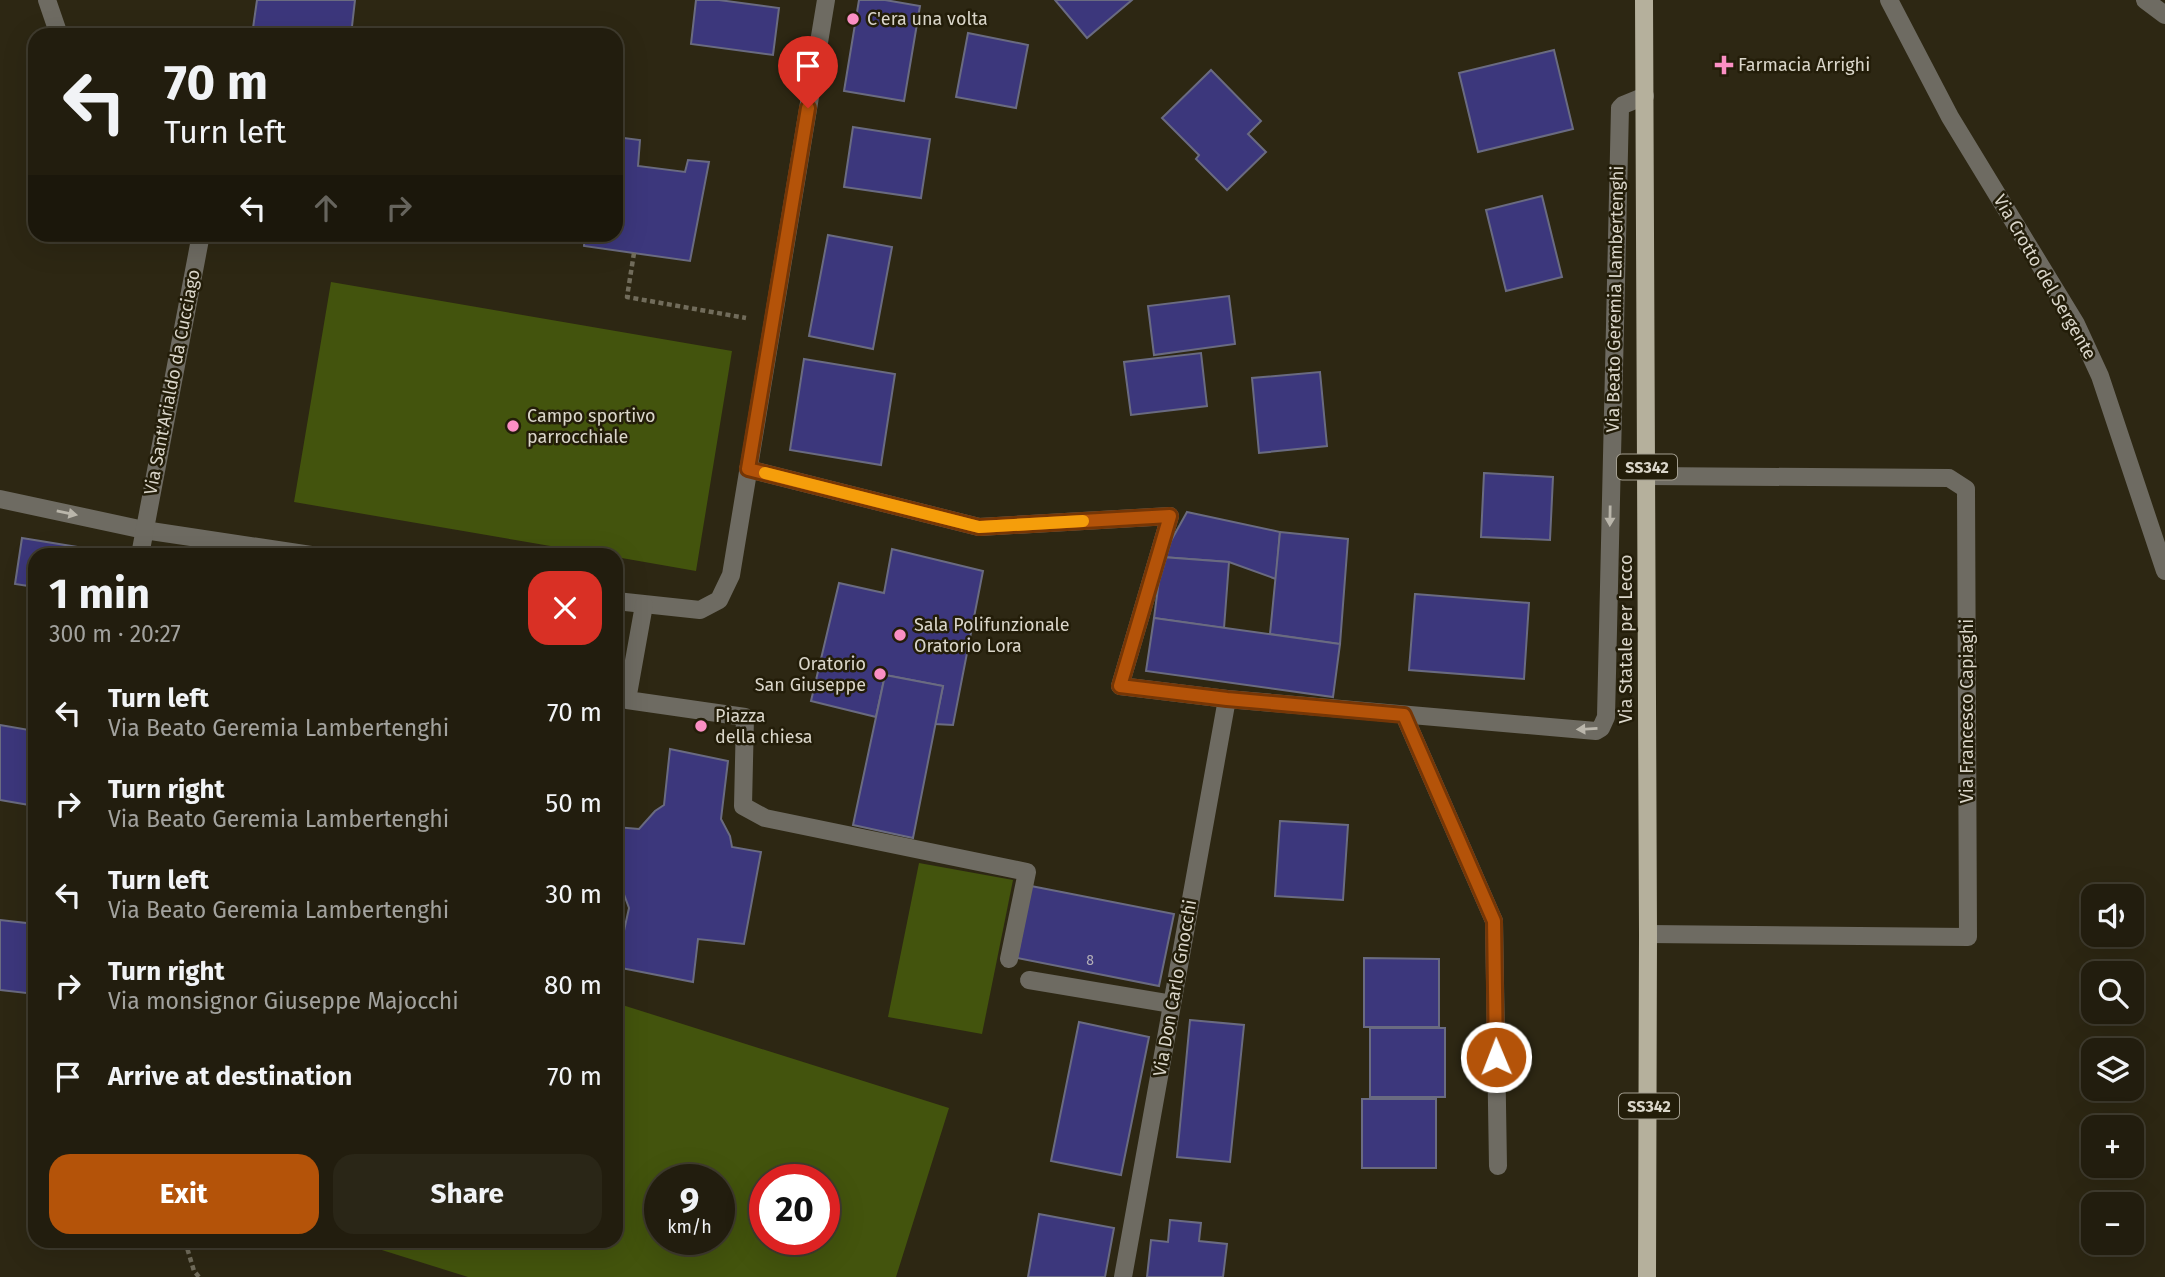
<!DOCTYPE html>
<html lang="en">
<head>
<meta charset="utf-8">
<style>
  body { margin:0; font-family:"Fira Sans",sans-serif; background:#2a2617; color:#f1f3f6; height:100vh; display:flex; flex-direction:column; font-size:26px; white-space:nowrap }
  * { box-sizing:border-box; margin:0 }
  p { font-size:23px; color:#a2a29e }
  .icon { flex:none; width:38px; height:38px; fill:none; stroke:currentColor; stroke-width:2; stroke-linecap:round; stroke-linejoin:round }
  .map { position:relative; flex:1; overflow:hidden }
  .drawer { position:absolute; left:28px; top:548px; width:595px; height:700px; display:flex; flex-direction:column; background:#221d0e; border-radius:21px; box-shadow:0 7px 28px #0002,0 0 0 2px #3f3b2e }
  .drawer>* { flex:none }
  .guide { position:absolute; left:28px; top:28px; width:595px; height:214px; border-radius:21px; box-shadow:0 7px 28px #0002,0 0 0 2px #3f3b2e; background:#221d0e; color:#f1f3f6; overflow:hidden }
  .tools { position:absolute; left:2081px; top:884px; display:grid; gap:14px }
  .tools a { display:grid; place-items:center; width:63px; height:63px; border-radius:14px; background:#221d0e; box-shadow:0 7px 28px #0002,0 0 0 2px #3f3b2e; font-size:35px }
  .speed { position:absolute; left:644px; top:1164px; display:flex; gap:14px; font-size:35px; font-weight:700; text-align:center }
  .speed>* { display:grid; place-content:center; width:91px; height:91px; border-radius:50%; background:#221d0e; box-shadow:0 7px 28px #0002,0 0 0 2px #3f3b2e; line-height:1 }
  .speed small { font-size:18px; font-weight:400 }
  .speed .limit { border:10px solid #d22; background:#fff; color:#111 }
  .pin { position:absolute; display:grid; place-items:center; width:60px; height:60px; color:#fff; margin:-72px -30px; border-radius:50% 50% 50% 0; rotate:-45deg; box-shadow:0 0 7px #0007 }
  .pin .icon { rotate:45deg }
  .me { position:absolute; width:77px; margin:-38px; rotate:359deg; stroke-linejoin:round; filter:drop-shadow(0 0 5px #0008) }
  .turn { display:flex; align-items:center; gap:24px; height:147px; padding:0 21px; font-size:32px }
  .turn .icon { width:91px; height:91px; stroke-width:2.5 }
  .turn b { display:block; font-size:49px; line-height:60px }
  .lanes { display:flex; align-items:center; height:66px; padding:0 21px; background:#0003; justify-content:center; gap:35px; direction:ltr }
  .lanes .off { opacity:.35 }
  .round { display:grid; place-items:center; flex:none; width:74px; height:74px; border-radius:21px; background:#2a2617 }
  .headline { display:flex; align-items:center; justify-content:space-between; height:119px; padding:0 21px }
  h1 { font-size:42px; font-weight:700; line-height:52px }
  .action { display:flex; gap:14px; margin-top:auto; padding:14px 21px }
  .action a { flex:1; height:80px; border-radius:21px; background:#b45309; color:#fff; font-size:28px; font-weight:700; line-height:80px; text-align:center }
  .action a+a { background:#2a2617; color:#f1f3f6 }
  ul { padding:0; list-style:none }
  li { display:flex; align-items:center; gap:21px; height:91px; padding:0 21px }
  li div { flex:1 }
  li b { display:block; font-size:26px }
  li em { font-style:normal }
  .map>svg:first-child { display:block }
</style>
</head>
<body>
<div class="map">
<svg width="2165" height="1277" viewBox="0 0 2165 1277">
  <rect width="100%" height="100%" fill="#2d2713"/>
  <g fill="#43540d" fill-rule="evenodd">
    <path d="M331,282L732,351L696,571L616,557V555H603L294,502Z"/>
    <path d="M919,863L1013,880L982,1034L888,1017Z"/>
    <path d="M616,1003L949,1108L896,1277H468L353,1241H616ZM660,1180H719V1239H660ZM765,1180H824V1239H765Z"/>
  </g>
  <g fill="#3c377c" stroke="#6a6b81" stroke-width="2">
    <path d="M257,0H355L351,35H311L253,28Z"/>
    <path d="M696,0H719L779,8L773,55L691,44Z"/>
    <path d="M859,0H885L920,6L904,101L844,91Z"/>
    <path d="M1055,0H1132L1087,38Z"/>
    <path d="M968,33L1028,45L1016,108L956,97Z"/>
    <path d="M1554,50L1573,129L1478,152L1459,73Z"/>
    <path d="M1211,70L1261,121L1248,134L1266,152L1227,190L1196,159L1199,155L1162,118Z"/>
    <path d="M853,127L930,139L921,198L844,187Z"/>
    <path d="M616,137L640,140L638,166L685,172L688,160L709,162L690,261L584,246L585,234H616Z"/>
    <path d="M1542,196L1562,277L1506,291L1486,210Z"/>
    <path d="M828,235L892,247L873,349L809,336Z"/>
    <path d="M1229,296L1235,344L1154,355L1148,306Z"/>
    <path d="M1201,353L1207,406L1131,415L1124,362Z"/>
    <path d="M804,359L895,374L881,465L790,450Z"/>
    <path d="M1320,372L1327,446L1259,453L1252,378Z"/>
    <path d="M1484,473L1553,477L1550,540L1481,537Z"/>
    <path d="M1187,512L1280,532L1276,579L1229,562L1162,557Z"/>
    <path d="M1280,532L1348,539L1340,644L1270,634Z"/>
    <path d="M22,538L127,555H35V587L15,584Z"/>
    <path d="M892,549L983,571L953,725L935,724L943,686L885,675L876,717L811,701L839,583L884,593Z"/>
    <path d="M1162,557L1229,562L1224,628L1154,618Z"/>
    <path d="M1415,594L1529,603L1524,679L1409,670Z"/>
    <path d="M1154,618L1340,644L1333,697L1146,671Z"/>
    <path d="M885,675L943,686L913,838L853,825Z"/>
    <path d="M0,725L35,731V806L0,800Z"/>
    <path d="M670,749L728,761L721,819L730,836L732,847L761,852L744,944L698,939L693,982L616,967L629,908L622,889H616V827L639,829L655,811L664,805Z"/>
    <path d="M1280,821L1348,825L1343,900L1275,896Z"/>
    <path d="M1031,886L1174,914L1159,986L1017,958Z"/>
    <path d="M0,920L35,924V994L0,990Z"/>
    <path d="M1364,958L1439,959V1027H1364Z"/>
    <path d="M1190,1020L1244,1025L1230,1162L1177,1157Z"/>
    <path d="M1079,1022L1149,1037L1121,1175L1051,1161Z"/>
    <rect x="1370" y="1028" width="75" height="69"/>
    <rect x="1362" y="1099" width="74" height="69"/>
    <path d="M1039,1214L1114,1228L1105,1277H1028Z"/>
    <path d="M1170,1220L1201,1223L1199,1241L1227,1244L1223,1277H1147L1151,1240L1168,1242Z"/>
  </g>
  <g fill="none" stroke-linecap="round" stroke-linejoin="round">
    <g stroke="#716c5b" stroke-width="4.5" stroke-dasharray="5 3.5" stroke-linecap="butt">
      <path d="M634,253L627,297L746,318"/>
      <path d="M185,1241L194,1271L199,1277"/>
    </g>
    <g stroke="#6e6b62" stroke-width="18">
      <path d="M47,0L59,35"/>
      <path d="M1889,0L1950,117L2076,324L2100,376L2165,571"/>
      <path d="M2145,0L2165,15"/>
      <path d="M748,469L979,527L1170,516L1120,686L1227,699L1596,731L1601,728L1606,717L1620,108L1623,105L1645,96"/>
      <path d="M1647,476L1949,478L1966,489L1968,937L1648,934"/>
      <path d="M0,499L144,530L311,555"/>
      <path d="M140,555L201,234"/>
      <path d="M616,601L700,610L719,600L731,575L826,0"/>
      <path d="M644,605L627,700L745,717L743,806L765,818L1027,872L1009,959"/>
      <path d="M1404,715L1494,921L1498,1166"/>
      <path d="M1029,980L1172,1004"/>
      <path d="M1123,1277L1227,699"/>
    </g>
    <path stroke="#b5b09c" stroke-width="18" d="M1644,0L1648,934L1647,1277"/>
  </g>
  <defs><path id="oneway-solid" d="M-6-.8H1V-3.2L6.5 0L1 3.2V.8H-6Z" transform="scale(1.75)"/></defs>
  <g fill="#bab6ab">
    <use href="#oneway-solid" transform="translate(67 513) rotate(12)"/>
    <use href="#oneway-solid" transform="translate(1610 516) rotate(91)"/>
    <use href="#oneway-solid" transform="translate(1587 729) rotate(177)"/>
  </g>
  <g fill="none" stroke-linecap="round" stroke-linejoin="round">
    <defs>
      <path id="route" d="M808,108L748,469L979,527L1170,516L1120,686L1227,699L1404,715L1494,921L1496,1057"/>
    </defs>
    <use href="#route" stroke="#753606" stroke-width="18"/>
    <use href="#route" stroke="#b45309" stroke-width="12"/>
    <path stroke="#f59e0b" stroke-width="12" d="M765,473L979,527L1083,521"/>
  </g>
  <g fill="#fb8fc4" stroke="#231d09" stroke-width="2.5">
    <circle cx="853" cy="19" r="7"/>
    <path d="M1720.5 54.5h7v7h7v7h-7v7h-7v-7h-7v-7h7z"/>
    <circle cx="513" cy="426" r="7"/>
    <circle cx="900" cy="635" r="7"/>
    <circle cx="880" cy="674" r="7"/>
    <circle cx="701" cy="726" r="7"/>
  </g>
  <g text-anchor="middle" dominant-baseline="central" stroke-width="5" stroke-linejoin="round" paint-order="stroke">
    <g font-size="14" fill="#b2aeb6">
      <text x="1090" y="960">8</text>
    </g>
    <g fill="#231d09" stroke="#a39e90" stroke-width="2">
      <rect x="1617" y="454.5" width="60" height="25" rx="5"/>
      <rect x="1619" y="1093.5" width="60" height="25" rx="5"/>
    </g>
    <g font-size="16" font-weight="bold" fill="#dad6ca">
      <text x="1647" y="467">SS342</text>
      <text x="1649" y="1106">SS342</text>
    </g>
    <g font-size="18" fill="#dad6ca" stroke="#231d09" text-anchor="start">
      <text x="867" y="19">C'era una volta</text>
      <text x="1738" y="65">Farmacia Arrighi</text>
      <text x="527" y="416">Campo sportivo<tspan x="527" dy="21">parrocchiale</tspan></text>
      <text x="914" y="625">Sala Polifunzionale<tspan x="914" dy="21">Oratorio Lora</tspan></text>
      <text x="866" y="664" text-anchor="end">Oratorio<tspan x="866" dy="21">San Giuseppe</tspan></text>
      <text x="715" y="716">Piazza<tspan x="715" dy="21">della chiesa</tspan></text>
    </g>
    <g font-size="18" fill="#dad6ca" stroke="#231d09">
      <text transform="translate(2045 277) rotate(60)">Via Crotto del Sergente</text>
      <text transform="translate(1615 299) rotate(-89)">Via Beato Geremia Lambertenghi</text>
      <text transform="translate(172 382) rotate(-79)">Via Sant'Arialdo da Cucciago</text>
      <text transform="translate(1626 639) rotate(-90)">Via Statale per Lecco</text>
      <text transform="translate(1967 711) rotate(-90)">Via Francesco Capiaghi</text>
      <text transform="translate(1175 988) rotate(-80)">Via Don Carlo Gnocchi</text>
    </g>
  </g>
</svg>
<div class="tools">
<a><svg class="icon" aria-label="sound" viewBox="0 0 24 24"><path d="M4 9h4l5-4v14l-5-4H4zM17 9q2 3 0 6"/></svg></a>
<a><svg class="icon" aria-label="search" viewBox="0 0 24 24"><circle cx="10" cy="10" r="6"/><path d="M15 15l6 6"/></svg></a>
<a><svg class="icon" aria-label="layers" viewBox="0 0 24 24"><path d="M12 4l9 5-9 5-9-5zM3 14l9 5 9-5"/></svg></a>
<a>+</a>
<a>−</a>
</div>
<div class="speed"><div>9<small>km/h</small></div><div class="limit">20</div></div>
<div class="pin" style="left:808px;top:108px;background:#d93025"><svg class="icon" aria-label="arrive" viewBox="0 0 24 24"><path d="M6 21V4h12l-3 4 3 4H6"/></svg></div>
<svg class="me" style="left:1496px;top:1057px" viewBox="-20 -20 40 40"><circle r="17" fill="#b45309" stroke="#fff" stroke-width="3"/><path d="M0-11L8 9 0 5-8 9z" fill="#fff"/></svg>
<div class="guide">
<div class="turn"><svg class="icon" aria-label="left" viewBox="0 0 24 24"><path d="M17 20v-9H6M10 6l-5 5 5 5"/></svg><div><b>70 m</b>Turn left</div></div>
<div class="lanes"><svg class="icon" aria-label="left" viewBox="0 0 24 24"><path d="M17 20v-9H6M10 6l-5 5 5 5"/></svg><svg class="icon off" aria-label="ahead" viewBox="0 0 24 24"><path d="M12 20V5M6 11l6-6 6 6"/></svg><svg class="icon off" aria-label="right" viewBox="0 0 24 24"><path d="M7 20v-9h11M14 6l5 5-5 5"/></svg></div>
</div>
<section class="drawer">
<div class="headline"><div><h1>1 min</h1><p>300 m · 20:27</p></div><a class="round" style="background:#d93025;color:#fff"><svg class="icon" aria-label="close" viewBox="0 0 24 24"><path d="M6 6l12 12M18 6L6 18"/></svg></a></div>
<ul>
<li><svg class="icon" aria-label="left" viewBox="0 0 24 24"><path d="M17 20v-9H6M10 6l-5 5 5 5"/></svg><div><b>Turn left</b><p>Via Beato Geremia Lambertenghi</p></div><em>70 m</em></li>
<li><svg class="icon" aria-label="right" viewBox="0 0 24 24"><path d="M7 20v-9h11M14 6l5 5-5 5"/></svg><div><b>Turn right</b><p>Via Beato Geremia Lambertenghi</p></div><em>50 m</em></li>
<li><svg class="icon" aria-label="left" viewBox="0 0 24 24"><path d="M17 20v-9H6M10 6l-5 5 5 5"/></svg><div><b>Turn left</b><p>Via Beato Geremia Lambertenghi</p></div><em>30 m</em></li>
<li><svg class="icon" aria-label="right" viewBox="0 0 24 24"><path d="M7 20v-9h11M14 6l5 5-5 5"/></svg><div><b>Turn right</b><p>Via monsignor Giuseppe Majocchi</p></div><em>80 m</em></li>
<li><svg class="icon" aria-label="arrive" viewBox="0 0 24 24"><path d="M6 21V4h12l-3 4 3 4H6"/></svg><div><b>Arrive at destination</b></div><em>70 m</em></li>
</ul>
<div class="action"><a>Exit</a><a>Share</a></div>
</section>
</div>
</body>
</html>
